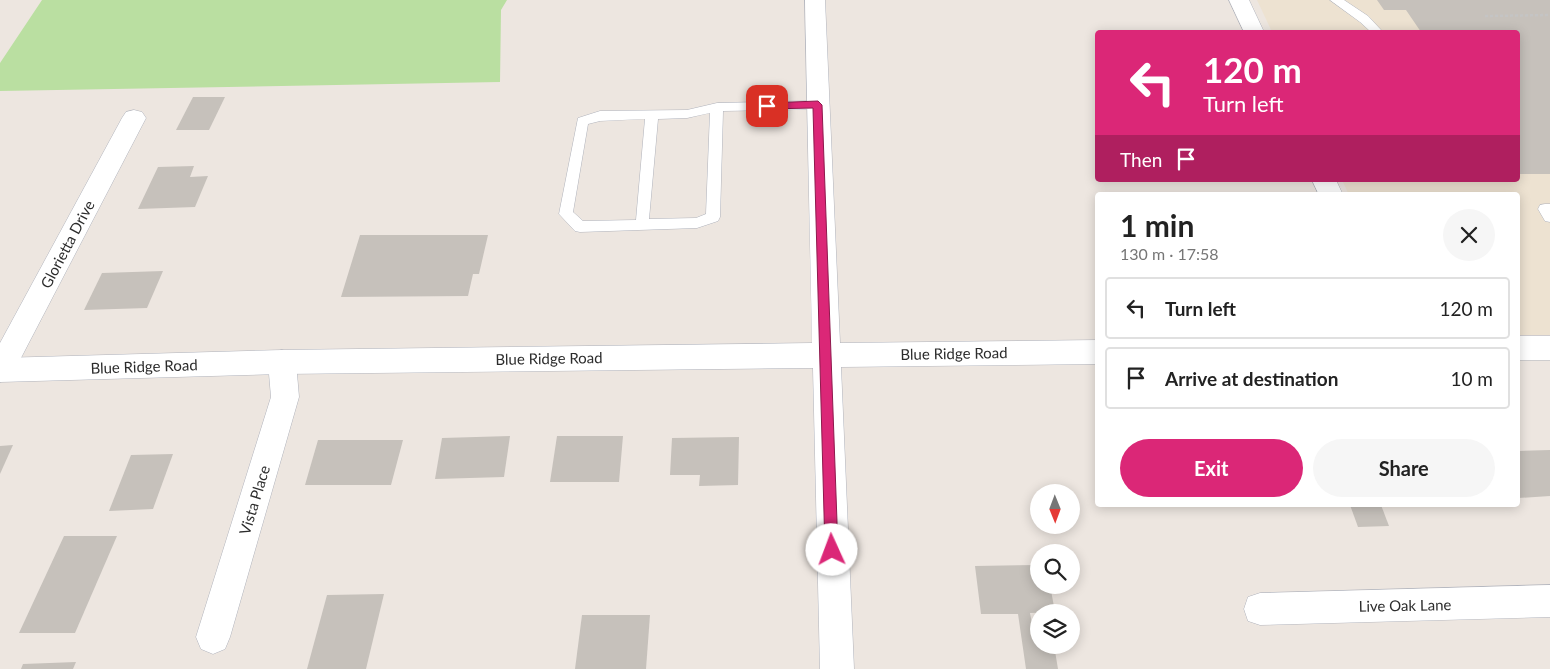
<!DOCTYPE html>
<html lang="en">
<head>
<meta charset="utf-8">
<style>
  body { margin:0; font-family:Lato,sans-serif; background:#f6f6f6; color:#222; height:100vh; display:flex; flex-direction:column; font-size:19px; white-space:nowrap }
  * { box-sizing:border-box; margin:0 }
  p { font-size:16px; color:#767676 }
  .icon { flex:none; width:28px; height:28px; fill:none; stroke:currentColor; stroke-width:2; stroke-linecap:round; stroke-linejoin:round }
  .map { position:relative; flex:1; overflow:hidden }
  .details { position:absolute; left:1095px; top:192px; width:425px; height:315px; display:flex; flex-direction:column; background:#fff; border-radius:5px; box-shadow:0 2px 12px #0003 }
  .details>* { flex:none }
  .top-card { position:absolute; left:1095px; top:30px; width:425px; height:152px; border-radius:5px; box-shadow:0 2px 12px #0003; background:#db2777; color:#fff; overflow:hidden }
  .needle { width:32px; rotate:179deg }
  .tools { position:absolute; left:1030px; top:484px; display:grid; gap:10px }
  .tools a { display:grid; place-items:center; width:50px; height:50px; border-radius:50%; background:#fff; box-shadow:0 2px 12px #0003; font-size:25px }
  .pin { position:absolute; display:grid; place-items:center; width:42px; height:42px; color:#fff; margin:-21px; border-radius:10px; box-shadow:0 2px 8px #0006 }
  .me { position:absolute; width:55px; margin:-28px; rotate:358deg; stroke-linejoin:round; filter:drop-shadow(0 0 4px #0008) }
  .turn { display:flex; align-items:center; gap:18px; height:105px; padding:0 25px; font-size:22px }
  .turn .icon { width:65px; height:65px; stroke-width:2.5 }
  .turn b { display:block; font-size:35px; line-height:42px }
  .then { display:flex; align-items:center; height:48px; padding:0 25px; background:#0003; gap:10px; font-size:19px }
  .round { display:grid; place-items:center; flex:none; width:52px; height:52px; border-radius:26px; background:#f6f6f6 }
  .head { display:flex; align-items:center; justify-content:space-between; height:85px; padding:0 25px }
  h1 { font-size:30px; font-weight:700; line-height:38px }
  .cta { display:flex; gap:10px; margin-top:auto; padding:10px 25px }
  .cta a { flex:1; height:58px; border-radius:30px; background:#db2777; color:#fff; font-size:20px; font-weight:700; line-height:58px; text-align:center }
  .cta a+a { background:#f6f6f6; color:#222 }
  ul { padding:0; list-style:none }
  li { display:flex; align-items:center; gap:15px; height:62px; margin:0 10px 8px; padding:0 15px; border:2px solid #e0e0e0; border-radius:5px }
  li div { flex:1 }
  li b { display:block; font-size:19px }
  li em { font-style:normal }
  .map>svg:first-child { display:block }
</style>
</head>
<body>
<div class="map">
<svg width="1550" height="669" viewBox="0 0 1550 669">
  <rect width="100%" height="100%" fill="#ede6e0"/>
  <path fill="#ede2d1" d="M1257,0H1550V335H1518V195H1349L1342,180H1518V32H1272Z"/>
  <path fill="#badfa1" d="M42,0H507L501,10L500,82L0,91V63Z"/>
  <g fill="#c6c1bb">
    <path d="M1377,0H1550V174H1518V32H1421L1406,10H1384Z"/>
    <path d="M193,97H225L209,130H176Z"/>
    <path d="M194,166L190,177L208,176L195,207L138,209L158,167Z"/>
    <path d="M360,235H488L479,274H473L468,296L341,297Z"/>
    <path d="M163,271L147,308L84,310L102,273Z"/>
    <path d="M510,436L504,477L435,479L442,438Z"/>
    <path d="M557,436H623L619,482H550Z"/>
    <path d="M739,437L738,485L699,486L700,475H670L672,438Z"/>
    <path d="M318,440H403L391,485H305Z"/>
    <path d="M13,445L0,474V446Z"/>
    <path d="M1550,450V496L1518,498V451Z"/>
    <path d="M173,454L153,509L109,511L131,455Z"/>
    <path d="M1350,505H1381L1389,526L1358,527Z"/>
    <path d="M64,536H117L75,633H19Z"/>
    <path d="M1039,565V585H1050L1055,612L1030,613L1033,629H1039V645H1054L1058,669H1026L1018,614H981L975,566Z"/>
    <path d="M384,594L366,669H307L327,595Z"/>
    <path d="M582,615H650L646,669H575Z"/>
    <path d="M76,662L73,669H21L23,664Z"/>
  </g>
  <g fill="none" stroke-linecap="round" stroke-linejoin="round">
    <defs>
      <g id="service">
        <path d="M1330,0H1344L1368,16L1383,32H1371L1360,22Z"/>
        <path d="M818,101L824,105L818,109L723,111L720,217L718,221L697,228L580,232L575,231L559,214L578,118L600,111L687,110L717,103ZM710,113L706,214L696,218L649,219L658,119L687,118ZM645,119L636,220L583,221L573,212L588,124L600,121Z"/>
        <path d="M1545,204H1550V222L1545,221L1538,209L1540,205Z"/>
      </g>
      <g id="minor">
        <path d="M1229,0H1249L1264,32H1244Z"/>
        <path d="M134,110L142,112L146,118L10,379L0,382V343L122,118L126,112Z"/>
        <path d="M1312,180H1336L1343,195H1319Z"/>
        <path d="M282,350L292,353L296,362L299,397L230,637L225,649L213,654L201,649L196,637L271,397L268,362L272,353Z"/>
        <path d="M1550,585V617L1260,625L1248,621L1244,609L1248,597L1260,593Z"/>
      </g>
      <g id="tertiary">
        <path d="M805,0H825L840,343L1098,340V364L841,367L854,669H820L813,368L282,374L0,382V358L282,350L812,343Z"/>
        <rect x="1518" y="336" width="32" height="24"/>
      </g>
    </defs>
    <use href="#service" stroke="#b0b3bc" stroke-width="1"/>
    <use href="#minor" stroke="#b0b3bc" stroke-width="1"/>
    <use href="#tertiary" stroke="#b0b3bc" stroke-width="1"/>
    <path stroke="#c4c4c4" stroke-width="2.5" stroke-dasharray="3 2" stroke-linecap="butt" d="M1485,16L1550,15"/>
    <use href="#service" fill="#fff" fill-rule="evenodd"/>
    <use href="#minor" fill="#fff" fill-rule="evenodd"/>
    <use href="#tertiary" fill="#fff" fill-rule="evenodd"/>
  </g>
  <path fill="#db2777" stroke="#8e194d" d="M818,101L822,105L838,550L837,555L832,557L827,555L825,550L813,108L767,109L763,106L767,103Z"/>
  <g text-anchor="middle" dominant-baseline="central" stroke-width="5" stroke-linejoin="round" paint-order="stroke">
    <g font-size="15" fill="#2c2c2c" stroke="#fff">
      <text transform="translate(67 244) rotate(-62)">Glorietta Drive</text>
      <text transform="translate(954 353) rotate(-1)">Blue Ridge Road</text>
      <text transform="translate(549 358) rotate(-1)">Blue Ridge Road</text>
      <text transform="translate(144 366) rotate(-2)">Blue Ridge Road</text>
      <text transform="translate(254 500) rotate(-73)">Vista Place</text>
      <text transform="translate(1405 605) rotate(-1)">Live Oak Lane</text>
    </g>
  </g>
</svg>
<div class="tools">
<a><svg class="needle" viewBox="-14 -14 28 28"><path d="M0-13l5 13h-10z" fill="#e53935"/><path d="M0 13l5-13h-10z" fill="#767676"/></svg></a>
<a><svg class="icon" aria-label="search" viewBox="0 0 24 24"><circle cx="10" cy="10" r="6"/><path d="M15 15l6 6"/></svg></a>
<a><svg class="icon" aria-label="layers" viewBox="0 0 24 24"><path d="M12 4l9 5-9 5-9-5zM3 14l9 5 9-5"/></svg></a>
</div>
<div class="pin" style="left:767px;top:106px;background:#d93025"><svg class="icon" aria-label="arrive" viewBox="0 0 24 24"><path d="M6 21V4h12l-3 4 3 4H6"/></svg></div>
<svg class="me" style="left:832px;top:550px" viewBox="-20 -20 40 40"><circle r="19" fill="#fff"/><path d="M0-13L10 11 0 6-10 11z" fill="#db2777"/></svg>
<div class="top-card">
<div class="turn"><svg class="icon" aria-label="left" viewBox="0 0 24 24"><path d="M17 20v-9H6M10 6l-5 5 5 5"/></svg><div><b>120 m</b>Turn left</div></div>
<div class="then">Then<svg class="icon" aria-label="arrive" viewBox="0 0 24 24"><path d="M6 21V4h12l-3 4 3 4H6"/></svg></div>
</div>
<section class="details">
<div class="head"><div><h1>1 min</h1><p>130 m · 17:58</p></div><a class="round"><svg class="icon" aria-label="close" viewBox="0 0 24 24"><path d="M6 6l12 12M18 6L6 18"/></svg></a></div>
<ul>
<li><svg class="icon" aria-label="left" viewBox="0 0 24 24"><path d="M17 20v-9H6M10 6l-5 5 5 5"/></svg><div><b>Turn left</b></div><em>120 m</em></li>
<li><svg class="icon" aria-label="arrive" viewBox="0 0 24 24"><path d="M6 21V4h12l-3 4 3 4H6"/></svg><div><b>Arrive at destination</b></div><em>10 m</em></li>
</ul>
<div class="cta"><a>Exit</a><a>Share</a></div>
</section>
</div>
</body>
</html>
